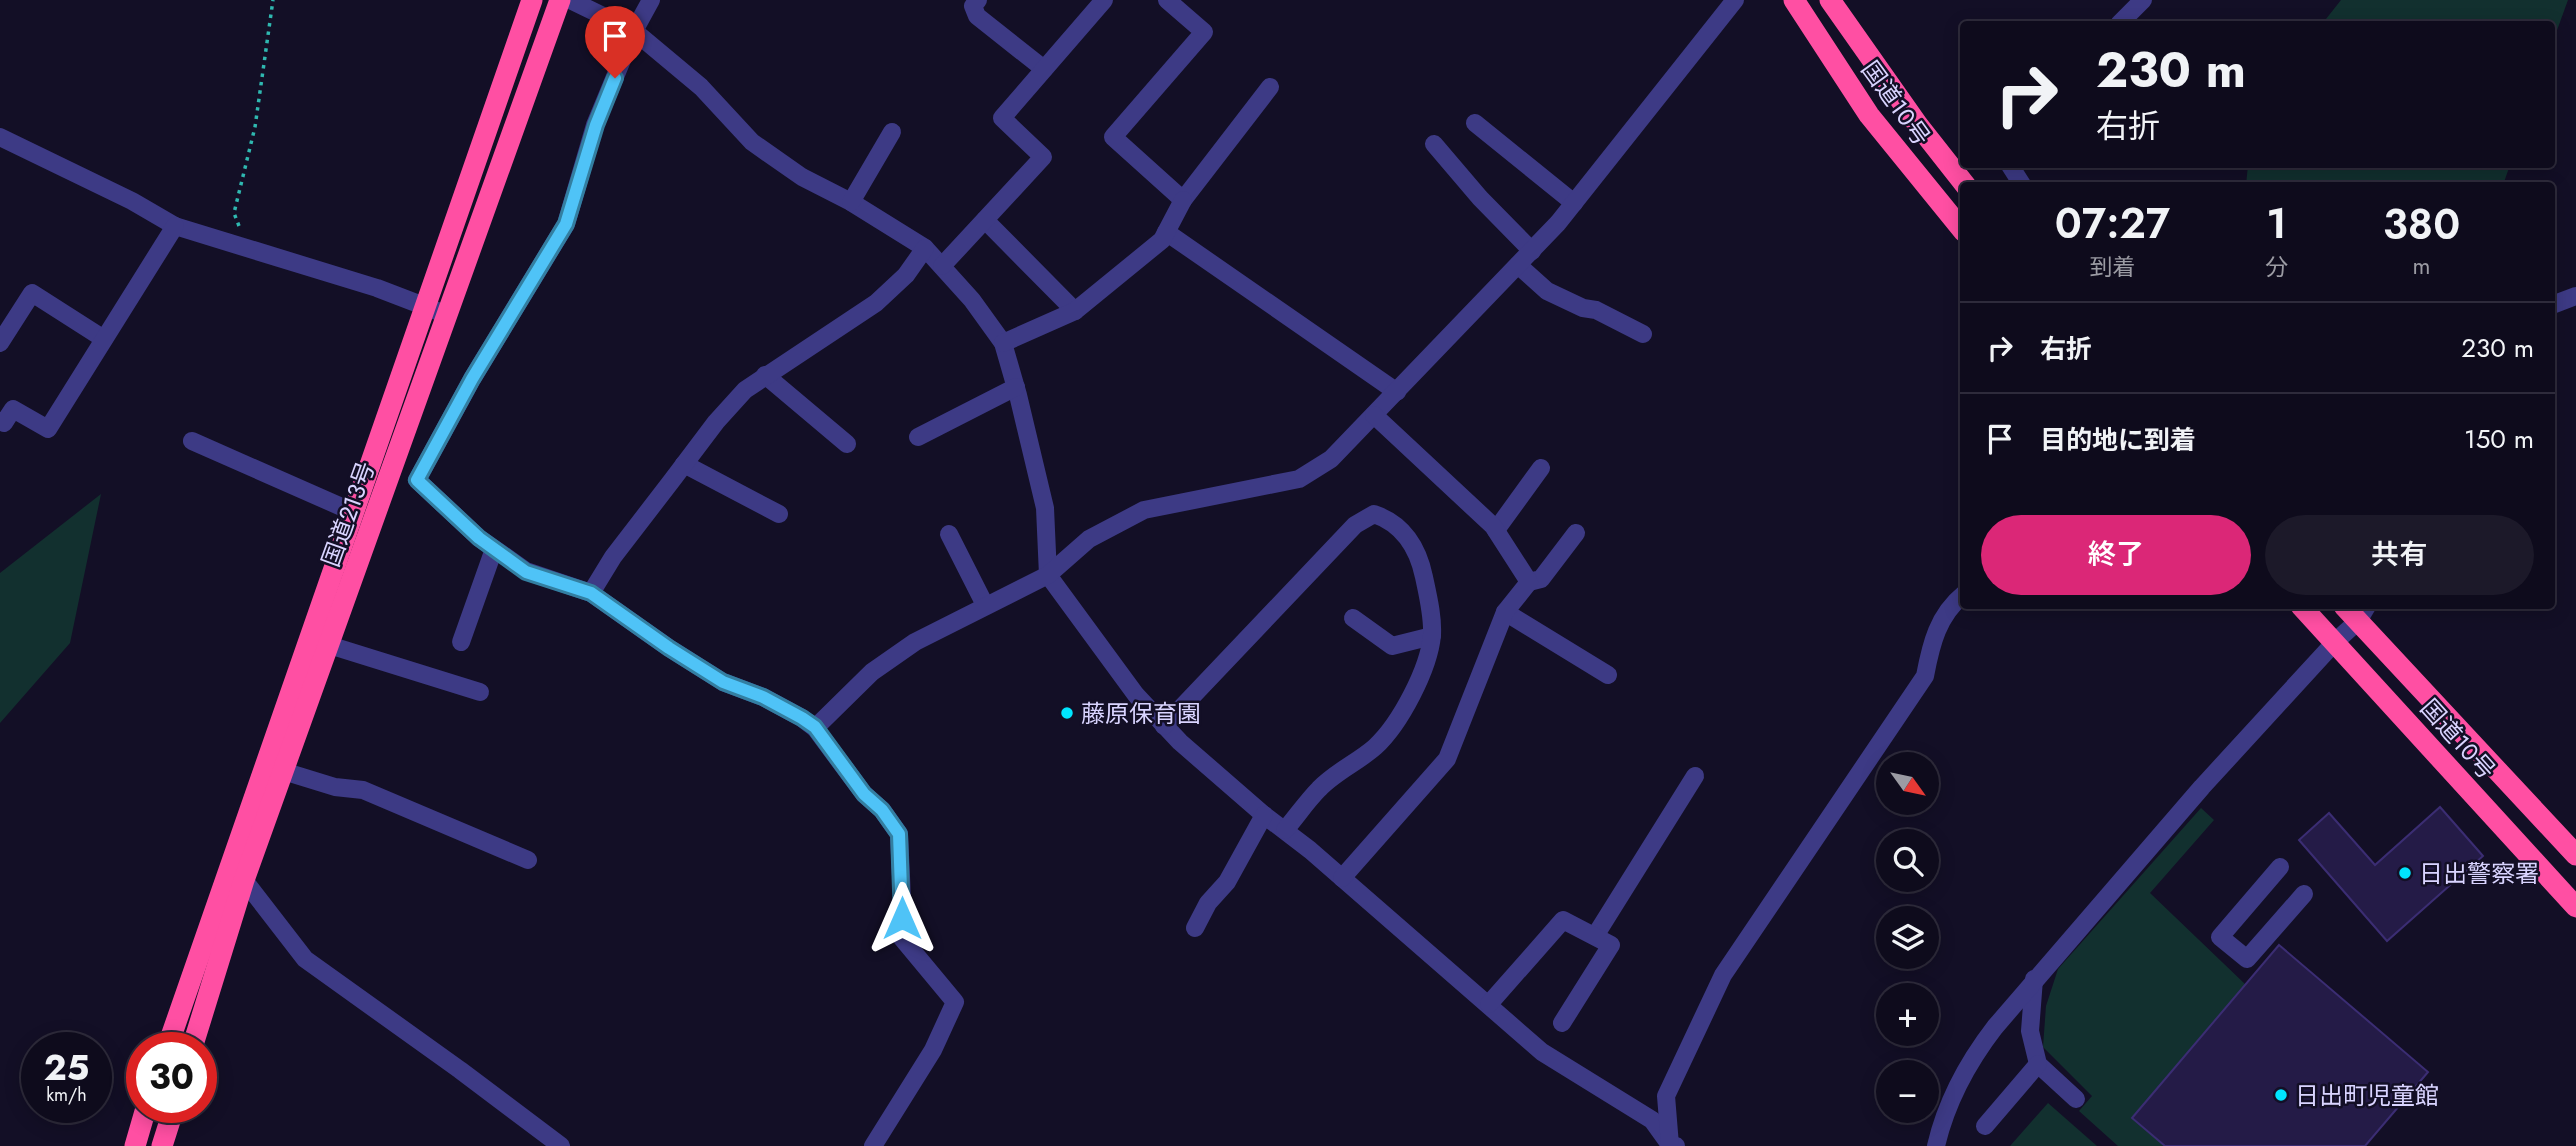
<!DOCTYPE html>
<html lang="ja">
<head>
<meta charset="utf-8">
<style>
  body { margin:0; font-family:Jost,"Noto Sans JP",sans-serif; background:#1c1929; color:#f1f3f6; height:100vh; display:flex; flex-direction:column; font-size:26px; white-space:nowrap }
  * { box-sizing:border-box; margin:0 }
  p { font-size:23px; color:#9b9ba3 }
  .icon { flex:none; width:38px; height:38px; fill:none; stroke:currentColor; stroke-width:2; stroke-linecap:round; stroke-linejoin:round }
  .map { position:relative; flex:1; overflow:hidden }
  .drawer { position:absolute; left:1960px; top:182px; width:595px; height:427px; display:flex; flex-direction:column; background:#0e0b1c; border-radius:7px; box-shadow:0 4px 18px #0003,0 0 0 2px #2e2b3b }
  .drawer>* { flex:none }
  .hud { position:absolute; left:1960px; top:21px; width:595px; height:147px; border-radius:7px; box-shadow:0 4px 18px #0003,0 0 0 2px #2e2b3b; background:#0e0b1c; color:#f1f3f6; overflow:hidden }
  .needle { width:46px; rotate:123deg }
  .tools { position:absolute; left:1876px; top:752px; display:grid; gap:14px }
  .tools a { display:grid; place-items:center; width:63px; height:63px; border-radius:50%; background:#0e0b1c; box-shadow:0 4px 18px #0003,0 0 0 2px #2e2b3b; font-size:35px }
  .speed { position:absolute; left:21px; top:1032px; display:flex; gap:14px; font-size:35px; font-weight:700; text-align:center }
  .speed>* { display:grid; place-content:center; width:91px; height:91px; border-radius:50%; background:#0e0b1c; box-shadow:0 4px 18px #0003,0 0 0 2px #2e2b3b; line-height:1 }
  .speed small { font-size:18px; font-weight:400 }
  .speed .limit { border:10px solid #d22; background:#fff; color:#111 }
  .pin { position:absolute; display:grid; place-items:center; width:60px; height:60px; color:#fff; margin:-72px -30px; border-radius:50% 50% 50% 0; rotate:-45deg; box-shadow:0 0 7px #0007 }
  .pin .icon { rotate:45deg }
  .me { position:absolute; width:77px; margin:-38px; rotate:0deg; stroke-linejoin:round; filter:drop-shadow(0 0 5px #0008) }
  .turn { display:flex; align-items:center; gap:24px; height:147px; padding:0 21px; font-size:32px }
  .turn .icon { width:91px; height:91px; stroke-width:2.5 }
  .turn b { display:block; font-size:49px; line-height:60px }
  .eta { display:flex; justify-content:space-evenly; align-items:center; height:119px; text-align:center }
  .eta b { font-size:42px; font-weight:600; line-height:49px }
  .action { display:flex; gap:14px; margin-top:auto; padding:14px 21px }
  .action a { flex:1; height:80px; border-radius:42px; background:#db2777; color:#fff; font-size:28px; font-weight:600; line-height:80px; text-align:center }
  .action a+a { background:#1c1929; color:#f1f3f6 }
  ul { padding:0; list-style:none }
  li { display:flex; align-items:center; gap:21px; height:91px; padding:0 21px; border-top:2px solid #2e2b3b }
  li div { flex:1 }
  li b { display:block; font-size:26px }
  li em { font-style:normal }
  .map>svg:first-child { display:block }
</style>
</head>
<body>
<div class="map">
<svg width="2576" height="1146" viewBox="0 0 2576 1146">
  <rect width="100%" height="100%" fill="#130f26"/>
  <g fill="#12302f">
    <path d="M2341,0H2568L2552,44V24H2322Z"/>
    <path d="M2248,165V164L2510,165L2503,185H2246Z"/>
    <path d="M101,494L70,643L0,723V573Z"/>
    <path d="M2201,808L2214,820L2150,893L2246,985L2133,1118L2165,1146H2118L2079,1111L2092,1096L2043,1047L2046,1006L2058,969Z"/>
    <path d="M2048,1103L2097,1146H2010Z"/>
  </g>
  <g fill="#241b47" stroke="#3b2d73" stroke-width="2">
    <path d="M2440,807L2483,856L2387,941L2299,840L2329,813L2375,865Z"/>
    <path d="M2279,945L2428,1072L2365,1146H2165L2132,1118Z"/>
  </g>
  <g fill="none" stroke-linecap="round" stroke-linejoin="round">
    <path stroke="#2fb8b0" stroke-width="3.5" stroke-dasharray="3.5 5" stroke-linecap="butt" d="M239,226L234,213L255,127L273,0"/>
    <g stroke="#3d3a85" stroke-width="18">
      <path d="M570,0L634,31L701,87L752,142L802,177L851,202L925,248L972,300L1003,343L1018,395L1045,508L1048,575L1136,695L1180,742L1264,815L1310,850L1542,1052L1652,1120L1670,1145L1676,1146"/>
      <path d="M651,0L634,31L595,125L566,224L472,379L417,480L479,538L526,571L591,593L669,648L723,682L763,697L802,718L815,728L864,794L882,810L899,834L902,898L901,937L955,1002L933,1050L873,1146"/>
      <path d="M978,0L973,6L977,16L1044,69"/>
      <path d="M1167,0L1204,32L1113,137L1183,200L1270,87"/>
      <path d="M2119,24L2143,0"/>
      <path d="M1475,123L1574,203"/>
      <path d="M0,137L132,201L175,226L377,288L437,311"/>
      <path d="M1434,144L1480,198L1532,251"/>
      <path d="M2009,164L2023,186"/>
      <path d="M851,202L892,132"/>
      <path d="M985,220L1075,311"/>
      <path d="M1166,232L1397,392"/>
      <path d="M1518,265L1547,291L1583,308L1596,310L1643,334"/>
      <path d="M942,266L1043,157L1002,118L1104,0"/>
      <path d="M2552,305L2576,296"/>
      <path d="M0,343L32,293L104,339"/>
      <path d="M1003,343L1075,311L1162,240L1183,200"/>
      <path d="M765,375L847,444"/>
      <path d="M0,421L4,423L13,409L48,429L175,226"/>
      <path d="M918,437L1016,387"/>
      <path d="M192,441L353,512"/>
      <path d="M684,464L779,514"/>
      <path d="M1496,530L1541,468"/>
      <path d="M949,534L985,605"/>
      <path d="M1529,582L1541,579L1576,533"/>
      <path d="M591,593L613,557L673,479L716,422L745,390L876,303L906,275L925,248"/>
      <path d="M1505,612L1608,675"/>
      <path d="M1353,618L1392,646L1432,636"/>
      <path d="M461,642L494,549"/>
      <path d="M329,645L480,692"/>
      <path d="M1164,726L1355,525L1374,514C1403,524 1418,548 1424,577C1428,596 1433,616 1432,635C1429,669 1400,724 1375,747C1358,762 1335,772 1319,789C1307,801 1297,816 1285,830"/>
      <path d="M815,728L872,672L915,642L1048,575L1089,539L1144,510L1299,479L1331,459L1558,223L1735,0"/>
      <path d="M283,771L335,787L363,790L528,860"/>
      <path d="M2280,867L2220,937L2247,959L2304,894"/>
      <path d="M1342,878L1447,759L1505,612L1529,582L1493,526L1374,415"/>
      <path d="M244,880L305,959L460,1070L561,1146"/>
      <path d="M1195,928L1208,903L1227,882L1264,815"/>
      <path d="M1595,936L1695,776"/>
      <path d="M2034,979L2030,1031L2038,1064L2076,1099"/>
      <path d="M1489,1004L1563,920L1611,945L1562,1023"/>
      <path d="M1985,1126L2038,1064"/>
      <path d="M1670,1145L1666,1096L1723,975L1925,676C1931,644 1938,615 1964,594"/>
      <path d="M1936,1146C1946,1103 1968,1062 1995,1027L2202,787L2335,642L2358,621L2367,606"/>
    </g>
    <g stroke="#ff4fa3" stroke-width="21">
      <path d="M1794,0L1869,115L1964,232"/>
      <path d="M1830,0L1918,125L1966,186"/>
      <path d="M2301,606L2576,907"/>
      <path d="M2344,606L2576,855"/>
      <path d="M167,1048L532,0"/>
      <path d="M192,1048L244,880L560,0"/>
      <path d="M135,1146L146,1108"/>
      <path d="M162,1146L174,1108"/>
    </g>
  </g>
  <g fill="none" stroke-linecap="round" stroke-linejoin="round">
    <defs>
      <path id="route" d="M615,78L596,125L566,224L472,379L417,480L479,538L526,572L591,593L669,648L723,682L763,697L802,718L815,727L864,794L882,810L899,834L902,918"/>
    </defs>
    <use href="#route" stroke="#337fa1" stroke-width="18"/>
    <use href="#route" stroke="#4fc3f7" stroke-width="12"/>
  </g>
  <g fill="#00e5ff" stroke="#130f26" stroke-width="2.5">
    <circle cx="1067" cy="713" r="7"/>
    <circle cx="2405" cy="873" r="7"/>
    <circle cx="2281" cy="1095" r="7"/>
  </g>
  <g text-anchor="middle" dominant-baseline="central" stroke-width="5" stroke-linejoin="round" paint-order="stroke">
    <g font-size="24" fill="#d9d4ff" stroke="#130f26">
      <text transform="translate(1896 103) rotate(54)">国道10号</text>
      <text transform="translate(348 514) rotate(-70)">国道213号</text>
      <text transform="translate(2458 739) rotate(48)">国道10号</text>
    </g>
    <g font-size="24" fill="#d9d4ff" stroke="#130f26" text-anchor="start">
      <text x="1081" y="713">藤原保育園</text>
      <text x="2419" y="873">日出警察署</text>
      <text x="2295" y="1095">日出町児童館</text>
    </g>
  </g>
</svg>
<div class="tools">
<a><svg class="needle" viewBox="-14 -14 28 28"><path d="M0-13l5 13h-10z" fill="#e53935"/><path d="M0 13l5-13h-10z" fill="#9b9ba3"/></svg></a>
<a><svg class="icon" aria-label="search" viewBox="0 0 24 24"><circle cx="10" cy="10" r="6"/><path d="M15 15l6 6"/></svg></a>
<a><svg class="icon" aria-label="layers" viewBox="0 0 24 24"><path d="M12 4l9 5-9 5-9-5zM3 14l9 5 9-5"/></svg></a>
<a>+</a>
<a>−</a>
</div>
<div class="speed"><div>25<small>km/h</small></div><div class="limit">30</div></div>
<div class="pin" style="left:615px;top:78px;background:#d93025"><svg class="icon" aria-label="arrive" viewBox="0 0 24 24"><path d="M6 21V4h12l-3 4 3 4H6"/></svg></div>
<svg class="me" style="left:902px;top:918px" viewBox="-20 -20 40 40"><path d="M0-17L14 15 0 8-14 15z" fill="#4fc3f7" stroke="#fff" stroke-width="4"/></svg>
<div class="hud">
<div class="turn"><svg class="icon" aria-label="right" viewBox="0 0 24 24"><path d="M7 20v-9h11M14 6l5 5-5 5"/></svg><div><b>230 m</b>右折</div></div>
</div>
<section class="drawer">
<div class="eta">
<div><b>07:27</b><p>到着</p></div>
<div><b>1</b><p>分</p></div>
<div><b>380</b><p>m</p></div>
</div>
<ul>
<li><svg class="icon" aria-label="right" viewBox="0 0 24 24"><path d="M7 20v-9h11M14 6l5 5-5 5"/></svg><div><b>右折</b></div><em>230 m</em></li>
<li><svg class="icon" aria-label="arrive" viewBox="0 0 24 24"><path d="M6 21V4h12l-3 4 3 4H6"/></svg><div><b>目的地に到着</b></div><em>150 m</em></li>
</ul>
<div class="action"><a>終了</a><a>共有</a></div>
</section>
</div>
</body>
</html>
